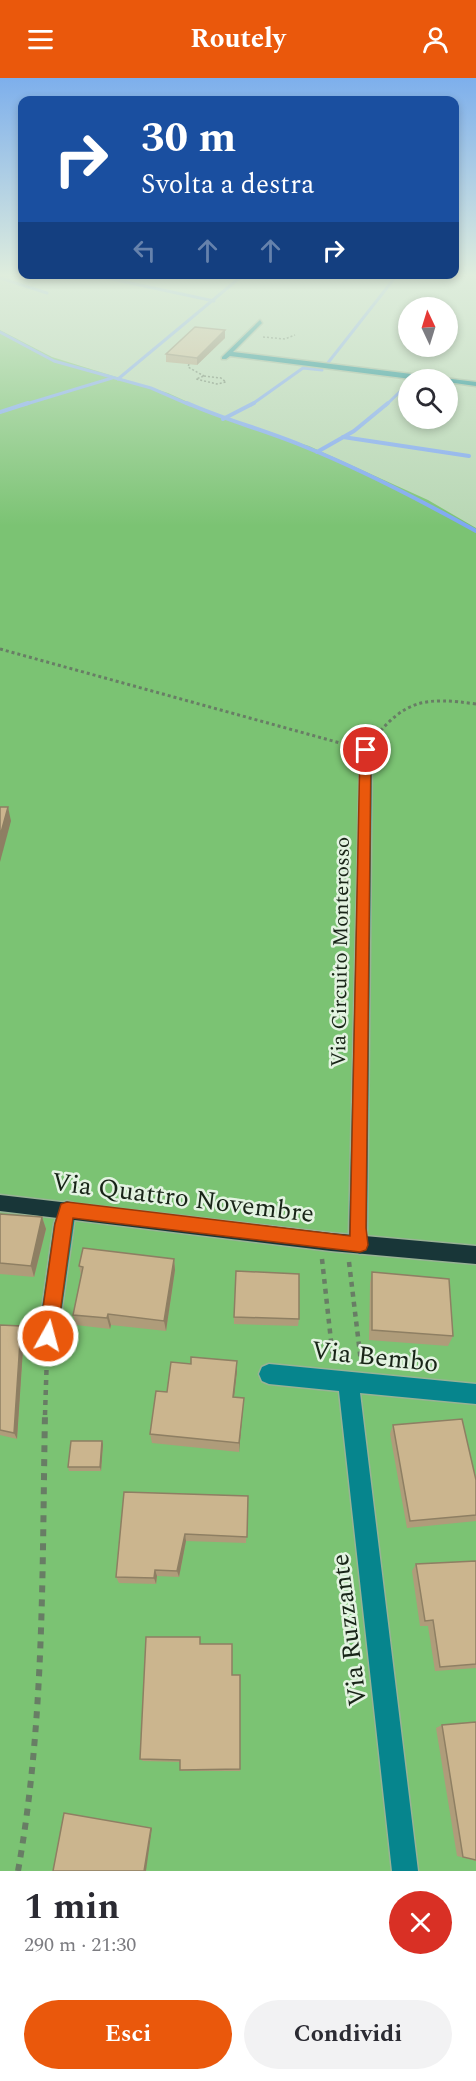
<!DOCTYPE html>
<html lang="it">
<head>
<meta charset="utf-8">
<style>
  body { margin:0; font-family:Spectral,serif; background:#f2f2f3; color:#2b2b33; height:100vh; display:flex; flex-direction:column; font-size:22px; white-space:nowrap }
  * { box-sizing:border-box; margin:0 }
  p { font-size:20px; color:#7c7c81 }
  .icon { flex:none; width:33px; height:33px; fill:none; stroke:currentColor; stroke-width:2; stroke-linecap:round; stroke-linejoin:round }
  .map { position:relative; height:1793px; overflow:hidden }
  .side { display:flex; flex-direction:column; background:#fff; flex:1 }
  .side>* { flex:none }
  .guide { position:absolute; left:18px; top:18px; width:441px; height:183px; border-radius:12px; box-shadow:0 3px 9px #0003; background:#1a4fa0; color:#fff; overflow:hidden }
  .needle { width:39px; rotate:356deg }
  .buttons { position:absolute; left:398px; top:219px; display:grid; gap:12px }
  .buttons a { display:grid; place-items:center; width:60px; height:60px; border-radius:50%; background:#fff; box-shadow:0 3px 9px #0003; font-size:30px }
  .pin { position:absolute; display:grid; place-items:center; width:51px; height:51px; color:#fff; margin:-26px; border:3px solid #fff; border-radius:50%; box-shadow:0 2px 6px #0007 }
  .me { position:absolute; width:66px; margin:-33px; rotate:7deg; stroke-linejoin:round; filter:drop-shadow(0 0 4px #0008) }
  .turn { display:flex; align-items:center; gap:21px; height:126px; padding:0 24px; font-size:27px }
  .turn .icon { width:78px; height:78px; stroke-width:2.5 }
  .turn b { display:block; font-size:42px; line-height:51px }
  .lanes { display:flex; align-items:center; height:57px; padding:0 24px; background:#0003; justify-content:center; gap:30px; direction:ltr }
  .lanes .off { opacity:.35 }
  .round { display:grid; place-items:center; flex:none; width:63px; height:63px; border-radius:32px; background:#f2f2f3 }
  .headline { display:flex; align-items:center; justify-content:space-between; height:102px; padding:0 24px }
  h1 { font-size:36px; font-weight:700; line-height:45px }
  .cta { display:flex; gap:12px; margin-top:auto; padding:12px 24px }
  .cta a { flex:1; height:69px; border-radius:36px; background:#ea580c; color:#fff; font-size:24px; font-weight:700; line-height:69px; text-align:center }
  .cta a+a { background:#f2f2f3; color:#2b2b33 }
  header { display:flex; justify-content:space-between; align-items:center; height:78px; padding:0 24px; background:#ea580c; color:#fff; font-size:27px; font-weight:700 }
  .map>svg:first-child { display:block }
</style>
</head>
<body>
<header><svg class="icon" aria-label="menu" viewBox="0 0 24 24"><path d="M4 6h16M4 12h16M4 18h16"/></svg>Routely<svg class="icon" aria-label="person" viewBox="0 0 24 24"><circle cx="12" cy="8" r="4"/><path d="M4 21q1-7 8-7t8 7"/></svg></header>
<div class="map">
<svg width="476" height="1793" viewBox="0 0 476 1793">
  <rect width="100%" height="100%" fill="#b8d7b4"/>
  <path fill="#7bc373" d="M0,252L52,279L168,315L228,342L309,368L428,422L476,450V1793H0Z"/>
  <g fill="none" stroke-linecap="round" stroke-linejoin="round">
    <g stroke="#7ea7f3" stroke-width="3">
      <path d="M93,197L214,223"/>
      <path d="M0,200L47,215"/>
      <path d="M0,254L54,283L151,310L190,327"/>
      <path d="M327,286L397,197"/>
      <path d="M118,301L243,197"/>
      <path d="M23,327L112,300"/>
      <path d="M251,327L303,290L322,292"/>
      <path d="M386,327L408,306"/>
    </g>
    <g stroke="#7ea7f3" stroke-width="4">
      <path d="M187,325C225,342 265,352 303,368C363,392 420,422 476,453"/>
      <path d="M0,334L28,325"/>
      <path d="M223,341L254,325"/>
      <path d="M343,359L469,378"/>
      <path d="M317,374L354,353L388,325"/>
    </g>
    <defs>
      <g id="minor">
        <path d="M260,242L262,245L233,274L476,304V308L447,304V302H419L230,278L226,281H222V279Z"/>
        <path d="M366,668L372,672L367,1156L369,1167L367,1173L360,1176L353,1173L349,1156L360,672Z"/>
        <path d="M67,1123L73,1125L76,1131L58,1258L55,1265L48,1268L41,1265L38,1258L54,1146L61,1125Z"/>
        <path d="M269,1286L476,1306V1326L360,1315L418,1793H392L339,1313L269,1306L262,1303L259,1296L262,1289Z"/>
      </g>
      <path id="major" d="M0,1117L331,1155L476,1168V1186L331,1173L0,1133Z"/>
    </defs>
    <use href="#minor" stroke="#98b395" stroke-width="3"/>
    <use href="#major" stroke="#98b395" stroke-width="3"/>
    <g stroke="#687d65" stroke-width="1.5" stroke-dasharray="2 2" stroke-linecap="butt">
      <path d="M263,259L285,261L295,257"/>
      <path d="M189,286L188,289L204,298"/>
      <path d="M204,298L221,300L226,304L217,306L196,301Z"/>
    </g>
    <g stroke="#687d65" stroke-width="3" stroke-dasharray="3 3" stroke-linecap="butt">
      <path d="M0,571L351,668"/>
      <path d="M373,662C405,621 426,619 476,626"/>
    </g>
    <g stroke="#687d65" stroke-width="4.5" stroke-dasharray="5 5" stroke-linecap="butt">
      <path d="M322,1181L333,1281"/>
      <path d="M349,1184L361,1284"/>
      <path d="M45,1337L47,1276"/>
    </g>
    <path stroke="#687d65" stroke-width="6" stroke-dasharray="7 7" stroke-linecap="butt" d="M18,1793C45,1643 42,1487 45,1336"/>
    <use href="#minor" fill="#06858d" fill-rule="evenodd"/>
    <use href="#major" fill="#183638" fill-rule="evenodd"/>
  </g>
  <g fill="#af9c7a">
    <path d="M225,252V260L197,287L166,284V276Z"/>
    <path d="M0,1136L42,1139L46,1151L34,1199L0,1196Z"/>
    <path d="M174,1181L175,1192L166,1253L111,1247L110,1251L76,1247L73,1237L81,1198L79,1188Z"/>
    <path d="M372,1194L453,1258L448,1268L369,1262L370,1205Z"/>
    <path d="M234,1239L299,1241L298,1248L234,1246Z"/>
    <path d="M0,1247L24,1256L17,1361L0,1357Z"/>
    <path d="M237,1293L234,1319L243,1329L239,1374L152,1365L150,1356L167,1314Z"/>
    <path d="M393,1347L476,1402V1443L407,1450L390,1356Z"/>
    <path d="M103,1366L101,1393H69L68,1389Z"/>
    <path d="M124,1414L248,1418L246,1465L186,1463L179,1499L157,1498L156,1506L119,1505L116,1499Z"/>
    <path d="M476,1483V1590L435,1593L428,1548H420L412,1493L416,1486Z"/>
    <path d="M201,1564V1566L232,1597H240V1693H182L180,1692V1684L143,1683L140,1681Z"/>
    <path d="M476,1644V1783L457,1778L436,1650L442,1647Z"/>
  </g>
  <g fill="#8e7f63">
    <path d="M225,252V260L197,287V280Z"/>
    <path d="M8,729L11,743L0,784V758Z"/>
    <path d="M42,1139L46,1151L34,1199L31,1188Z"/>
    <path d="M174,1181L175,1192L166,1253L164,1243Z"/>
    <path d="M108,1236L111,1247L110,1251L107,1240Z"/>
    <path d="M21,1248L24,1256L17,1361L14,1355Z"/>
    <path d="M237,1283V1293L233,1328V1319Z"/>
    <path d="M244,1320L243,1329L239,1374V1365Z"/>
    <path d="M102,1363L103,1366L101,1393L100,1389Z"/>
    <path d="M185,1456L186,1463L179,1499L177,1493Z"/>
    <path d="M155,1492L157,1498L156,1506L154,1500Z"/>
    <path d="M151,1750H152L146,1793H144Z"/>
  </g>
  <g fill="#cbb58e" stroke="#8e7f63" stroke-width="1.5">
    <path d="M195,249L225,252L197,280L166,276Z"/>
    <path d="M0,729H8L0,758Z"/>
    <path d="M0,1136L42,1139L31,1188L0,1185Z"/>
    <path d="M83,1170L174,1181L164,1243L108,1236L107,1240L73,1237L83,1189L79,1188Z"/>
    <path d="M236,1193L299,1196V1241L234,1239Z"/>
    <path d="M372,1194L449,1201L453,1258L372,1252Z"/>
    <path d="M0,1247L21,1248L14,1355L0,1352Z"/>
    <path d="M191,1279L237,1283L233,1319L244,1320L239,1365L150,1356L156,1313L167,1314L171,1284L191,1286Z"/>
    <path d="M462,1341L476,1402V1437L410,1443L393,1347Z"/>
    <path d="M71,1363H102L100,1389H68Z"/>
    <path d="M124,1414L248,1418L247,1459L185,1456L177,1493L155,1492L154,1500L116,1499Z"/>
    <path d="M476,1483V1586L440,1589L433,1542L425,1543L416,1486Z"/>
    <path d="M146,1559H200V1566H232V1597H240V1691L180,1692V1682L140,1681Z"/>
    <path d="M476,1644V1782L463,1779L442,1647Z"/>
    <path d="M64,1735L151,1750L144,1793H53Z"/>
  </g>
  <linearGradient id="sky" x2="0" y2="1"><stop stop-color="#7dafec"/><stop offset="0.44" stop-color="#dfeddd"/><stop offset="1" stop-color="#dfeddd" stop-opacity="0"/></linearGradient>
  <rect width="476" height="448" fill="url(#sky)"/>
  <path fill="#ea580c" stroke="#983908" stroke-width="1.5" d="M366,669L371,672L366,1150L368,1167L366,1172L360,1174L73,1140L57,1258L54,1264L48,1267L42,1264L39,1258L55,1146L61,1126L67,1124L350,1158L360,672Z"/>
  <g text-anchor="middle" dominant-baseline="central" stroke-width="5" stroke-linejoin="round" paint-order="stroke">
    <g font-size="21" fill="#182417" stroke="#e3f3e1">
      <text transform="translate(341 874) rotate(-89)">Via Circuito Monterosso</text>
    </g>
    <g font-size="26" fill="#182417" stroke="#e3f3e1">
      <text transform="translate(183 1120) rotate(7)">Via Quattro Novembre</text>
      <text transform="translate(375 1279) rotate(6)">Via Bembo</text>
      <text transform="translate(349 1552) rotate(-97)">Via Ruzzante</text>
    </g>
  </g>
</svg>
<div class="buttons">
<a><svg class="needle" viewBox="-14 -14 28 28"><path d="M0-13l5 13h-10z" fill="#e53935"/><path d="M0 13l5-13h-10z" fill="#7c7c81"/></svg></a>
<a><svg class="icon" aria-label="search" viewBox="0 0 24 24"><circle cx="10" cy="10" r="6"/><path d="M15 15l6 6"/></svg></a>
</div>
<div class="pin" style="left:366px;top:672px;background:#d93025"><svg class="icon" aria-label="arrive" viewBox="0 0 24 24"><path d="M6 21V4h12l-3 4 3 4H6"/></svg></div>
<svg class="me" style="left:48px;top:1258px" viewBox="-20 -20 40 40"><circle r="17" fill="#ea580c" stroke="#fff" stroke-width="3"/><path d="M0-11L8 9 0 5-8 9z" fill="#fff"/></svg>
<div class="guide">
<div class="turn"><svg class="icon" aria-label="right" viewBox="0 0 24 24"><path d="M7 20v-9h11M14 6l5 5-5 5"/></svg><div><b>30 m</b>Svolta a destra</div></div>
<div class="lanes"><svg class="icon off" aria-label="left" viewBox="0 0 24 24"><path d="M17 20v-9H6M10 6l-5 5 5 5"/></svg><svg class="icon off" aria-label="ahead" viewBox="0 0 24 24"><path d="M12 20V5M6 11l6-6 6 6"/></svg><svg class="icon off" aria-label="ahead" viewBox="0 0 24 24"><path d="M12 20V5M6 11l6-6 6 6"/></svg><svg class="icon" aria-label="right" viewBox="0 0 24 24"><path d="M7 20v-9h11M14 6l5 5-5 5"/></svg></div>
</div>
</div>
<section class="side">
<div class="headline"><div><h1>1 min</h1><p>290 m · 21:30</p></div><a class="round" style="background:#d93025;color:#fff"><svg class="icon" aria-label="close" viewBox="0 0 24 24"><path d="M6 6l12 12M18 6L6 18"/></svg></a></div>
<div class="cta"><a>Esci</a><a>Condividi</a></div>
</section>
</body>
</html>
